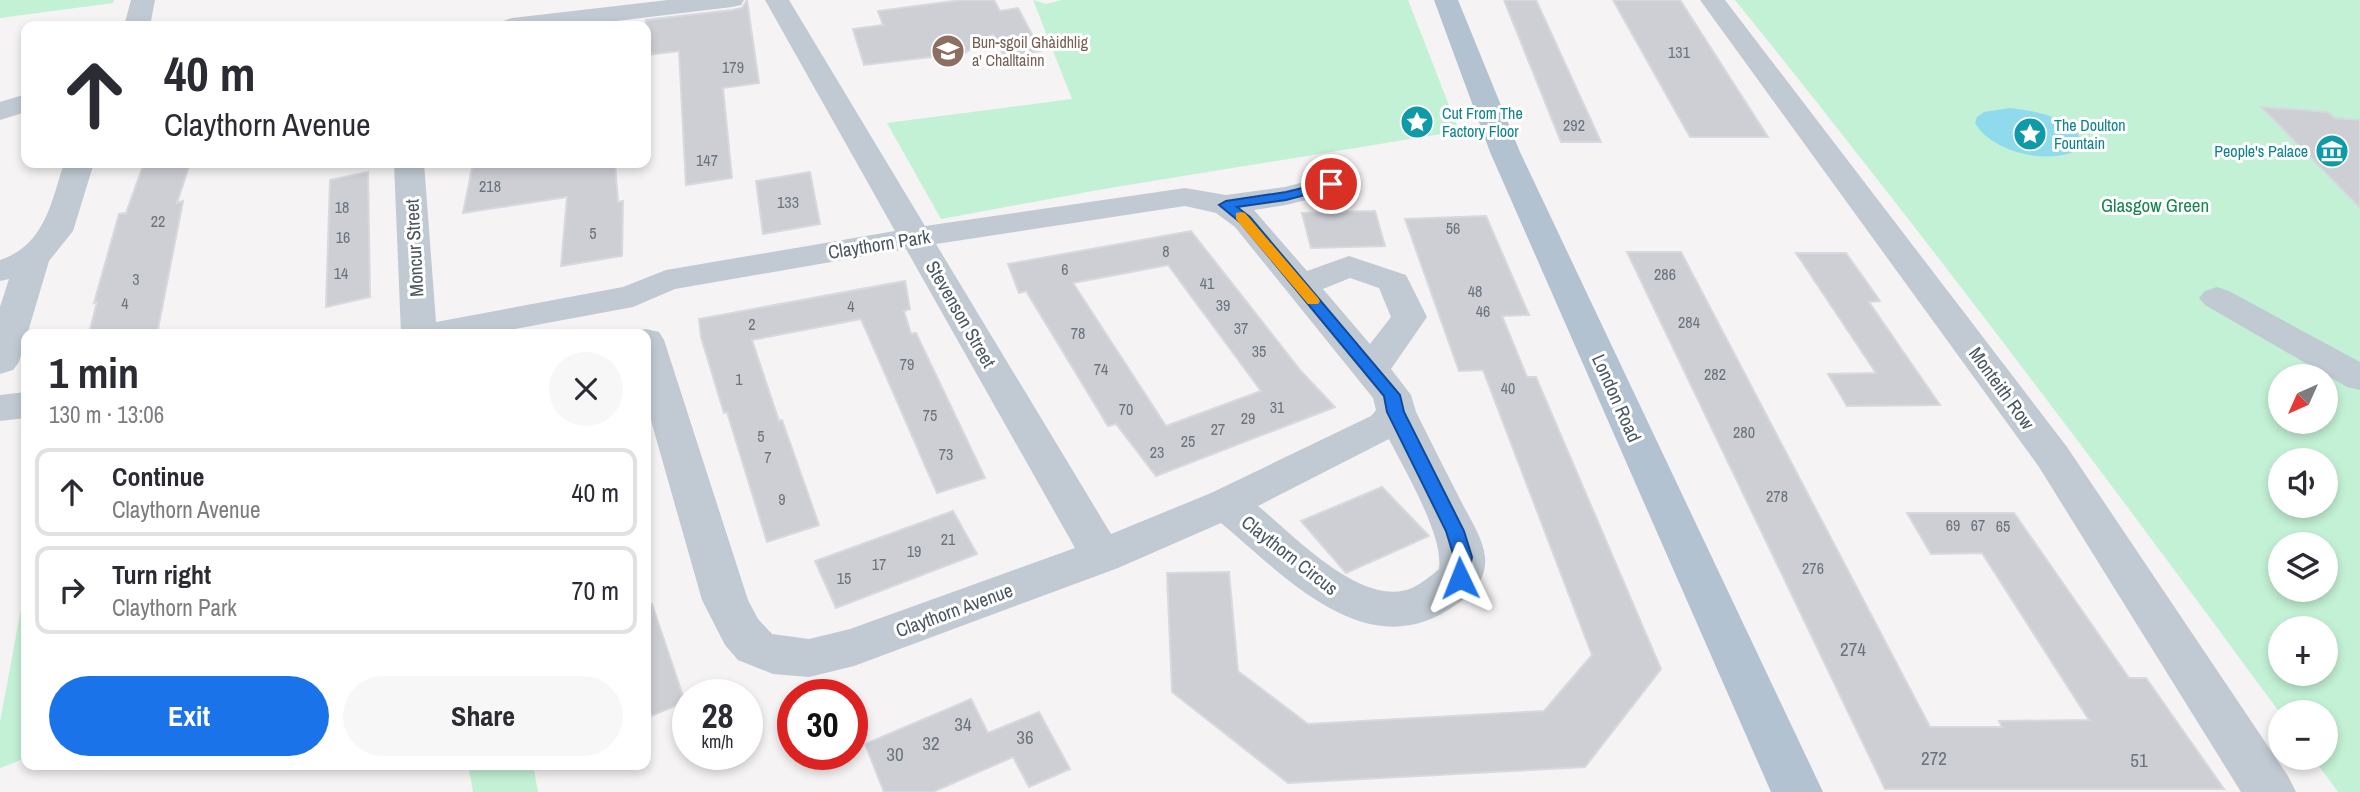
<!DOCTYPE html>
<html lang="en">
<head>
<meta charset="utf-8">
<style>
  body { margin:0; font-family:"Archivo Narrow",sans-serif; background:#f7f7f7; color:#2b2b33; height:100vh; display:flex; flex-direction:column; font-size:26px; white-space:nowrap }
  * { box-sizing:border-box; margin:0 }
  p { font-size:23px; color:#7c7c81 }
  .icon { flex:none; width:38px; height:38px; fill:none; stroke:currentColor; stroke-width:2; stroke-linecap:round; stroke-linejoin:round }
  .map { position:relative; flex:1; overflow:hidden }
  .details { position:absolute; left:21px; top:329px; width:630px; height:441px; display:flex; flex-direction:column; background:#fff; border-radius:14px; box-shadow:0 4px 10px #0003 }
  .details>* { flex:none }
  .top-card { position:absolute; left:21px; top:21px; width:630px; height:147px; border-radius:14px; box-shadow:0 4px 10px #0003; background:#fff; color:#2b2b33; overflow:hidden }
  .needle { width:46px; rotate:225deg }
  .tools { position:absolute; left:2268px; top:364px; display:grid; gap:14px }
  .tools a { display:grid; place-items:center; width:70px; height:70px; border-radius:50%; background:#fff; box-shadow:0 4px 10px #0003; font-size:35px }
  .speed { position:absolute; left:672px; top:679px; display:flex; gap:14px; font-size:35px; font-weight:700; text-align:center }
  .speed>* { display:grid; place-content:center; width:91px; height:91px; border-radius:50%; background:#fff; box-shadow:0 4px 10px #0003; line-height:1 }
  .speed small { font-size:18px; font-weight:400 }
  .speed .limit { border:10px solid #d22; background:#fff; color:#111 }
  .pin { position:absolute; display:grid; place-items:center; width:60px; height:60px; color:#fff; margin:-30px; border:4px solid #fff; border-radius:50%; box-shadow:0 2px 7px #0007 }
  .me { position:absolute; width:77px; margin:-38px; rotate:358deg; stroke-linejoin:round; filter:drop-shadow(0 0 5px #0008) }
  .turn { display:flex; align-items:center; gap:24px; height:147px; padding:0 28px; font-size:32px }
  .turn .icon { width:91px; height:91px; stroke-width:2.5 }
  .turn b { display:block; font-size:49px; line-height:60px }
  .round { display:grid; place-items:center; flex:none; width:74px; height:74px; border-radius:37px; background:#f7f7f7 }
  .overview { display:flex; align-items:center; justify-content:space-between; height:119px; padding:0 28px }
  h1 { font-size:42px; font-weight:700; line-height:52px }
  .action { display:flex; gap:14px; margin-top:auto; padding:14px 28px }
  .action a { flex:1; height:80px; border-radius:42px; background:#1a73e8; color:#fff; font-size:28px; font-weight:700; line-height:80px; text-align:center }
  .action a+a { background:#f7f7f7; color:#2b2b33 }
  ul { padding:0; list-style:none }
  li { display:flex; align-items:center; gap:21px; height:88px; margin:0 14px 10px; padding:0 14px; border:4px solid #e1e1e2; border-radius:14px }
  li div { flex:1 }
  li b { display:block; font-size:26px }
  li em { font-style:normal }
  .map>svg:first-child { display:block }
</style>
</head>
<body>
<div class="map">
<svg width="2360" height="792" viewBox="0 0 2360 792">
  <rect width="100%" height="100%" fill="#f5f3f3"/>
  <g fill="#c3f1d5" fill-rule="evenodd">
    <path d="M0,0H114L113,3L0,18Z"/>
    <path d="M1033,0L1046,4L1062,0H1408L1459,131L1104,189L941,219L887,123L1072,99Z"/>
    <path d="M1735,0H2360V792H2338L2313,758H2326V712L2280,713C2103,472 1923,233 1735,0ZM2280,376H2326V422H2280ZM2280,460H2326V506H2280ZM2280,544H2326V590H2280ZM2280,628H2326V674H2280Z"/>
    <path d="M26,597V758L0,768V722L23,598Z"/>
    <path d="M468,765H533L538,792H473Z"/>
  </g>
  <path fill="#90daee" d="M2010,108C2034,111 2075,117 2082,143L2079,149C2051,166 1992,153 1975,123L1977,117L1984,112Z"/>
  <g fill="#cdcfd5" stroke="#d7d9de" stroke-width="2" fill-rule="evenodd">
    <path d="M747,0L759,83L723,88L732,178L686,185L679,51L646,55V20L732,10L742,8Z"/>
    <path d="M961,0H994L1000,11L1018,8L1041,51L1004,56L993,34L965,53L864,65L853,29L883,25L878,11Z"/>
    <path d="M1504,0H1536L1601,142H1561Z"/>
    <path d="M1613,0H1680L1768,137H1690Z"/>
    <path d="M2261,107L2328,112L2335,118L2360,120V208Z"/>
    <path d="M144,163H190L177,203L183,201L157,334H89L97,302L94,303L119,214L126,213Z"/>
    <path d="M473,163H615L618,202L623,201L622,256L561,266L567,197L463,213Z"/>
    <path d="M368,172L370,297L326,307L330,180Z"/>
    <path d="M810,172L820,224L763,234L756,181Z"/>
    <path d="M1375,211L1385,246L1311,248L1302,213Z"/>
    <path d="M1486,216L1529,315L1502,316L1527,377H1536L1661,669L1585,767L1288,783L1172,692L1167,573L1229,572L1238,671L1308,724L1544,711L1592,655L1483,370L1459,371L1405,219Z"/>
    <path d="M1191,231L1301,371L1335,407L1156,476L1116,424L1108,426L1026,291L1019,293L1008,264ZM1168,265L1261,391L1166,426L1073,283Z"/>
    <path d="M1627,252H1681L1930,727H2002L1999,721L2089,720L1982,553L1931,554L1907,513H2014L2129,678H2146L2224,789H1885Z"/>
    <path d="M1796,253H1846L1880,301L1869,302L1940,405L1847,406L1828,374L1876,373Z"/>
    <path d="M905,281L910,309L904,311L911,334L916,333L985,478L937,493L861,319L752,340L779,421L782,420L819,525L767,542L727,412L724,413L701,337L699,319Z"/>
    <path d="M1382,487L1429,536L1346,573L1301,521Z"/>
    <path d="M953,511L977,554L836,608L815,561Z"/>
    <path d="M652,604L685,702L646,718V605Z"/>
    <path d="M971,699L988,733L1039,712L1070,769L1029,787L1013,757L933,792H884L865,744Z"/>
  </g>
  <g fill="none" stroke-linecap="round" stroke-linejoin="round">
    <g fill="#c1cad2" fill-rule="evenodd">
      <path d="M131,0H155L150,26H124Z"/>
      <path d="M668,0H744L741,5L732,7L575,26H499L503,21L512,18Z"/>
      <path d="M765,0H789L925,226L1185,188L1226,195L1285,187L1331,175L1342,177L1347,184L1342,191L1286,205L1254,210L1307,271L1349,256L1406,275L1427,317L1391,369L1411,395L1416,412C1431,442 1446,472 1462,503C1470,519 1483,538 1485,557C1487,579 1473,593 1457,604C1368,670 1285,576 1221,523L1118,568L854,666L809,677L773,674L738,660L725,645L702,600L646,403V334H632L633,332L646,329L659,332L664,340L748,600L758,619L772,634L809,639L850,629L1075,548L906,249L675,289L633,307L488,334H401L394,163H424L436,322L623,287L666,270L895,231ZM1185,206L1216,213L1235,227L1373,398L1376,410L1371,416L1211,493L1111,534L936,244ZM1350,278L1379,288L1391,317L1370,344L1323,289ZM1389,439C1405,471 1444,536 1439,569C1431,576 1422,583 1412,588C1362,609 1293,534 1258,506Z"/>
      <path d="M1700,0H1725L2067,447L2288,776L2296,792H2241L2039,467Z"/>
      <path d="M26,94V112L0,120V102Z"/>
      <path d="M64,163H94L73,231L49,261L19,362L13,370L0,374V307L9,279L0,281V260C45,245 51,203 64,163Z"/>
      <path d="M2217,287L2229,291L2360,362V390L2347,387L2205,305L2199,298L2205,291Z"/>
      <path d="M26,392V418L0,421V395Z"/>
    </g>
    <path fill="#b3c2d1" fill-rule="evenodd" d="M1434,0H1458L1520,152L1823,792H1771L1490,152Z"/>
  </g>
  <path fill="#1a73e8" stroke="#114b97" stroke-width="2" d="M1331,181L1338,184L1336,187L1286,200L1237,207L1250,217L1400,395L1404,412L1464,531L1472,557L1467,582H1453L1451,578L1454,557L1446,531L1387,412L1384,396L1241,223L1219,205L1226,201L1286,192Z"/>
  <path fill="#f59e0b" d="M1241,212L1245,213L1318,298L1320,301L1318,304H1308L1236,219V213Z"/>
  <defs>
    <symbol id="school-disc" viewBox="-11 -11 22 22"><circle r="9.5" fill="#8d6e63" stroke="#fff"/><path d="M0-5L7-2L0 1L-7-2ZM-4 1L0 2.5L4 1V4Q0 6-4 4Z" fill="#fff"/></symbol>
    <symbol id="sight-disc" viewBox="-11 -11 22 22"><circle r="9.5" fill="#0f9aa8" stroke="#fff"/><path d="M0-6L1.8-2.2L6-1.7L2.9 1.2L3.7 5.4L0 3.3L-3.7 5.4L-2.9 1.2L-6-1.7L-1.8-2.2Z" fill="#fff"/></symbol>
    <symbol id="museum-disc" viewBox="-11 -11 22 22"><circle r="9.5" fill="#0f9aa8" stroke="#fff"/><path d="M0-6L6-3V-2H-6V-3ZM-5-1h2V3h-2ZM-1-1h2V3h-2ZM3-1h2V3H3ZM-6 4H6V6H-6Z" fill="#fff"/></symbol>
  </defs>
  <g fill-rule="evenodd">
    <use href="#school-disc" x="929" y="32" width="38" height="38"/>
    <use href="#sight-disc" x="1398" y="103" width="38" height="38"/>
    <use href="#sight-disc" x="2011" y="115" width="38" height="38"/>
    <use href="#museum-disc" x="2313" y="132" width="38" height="38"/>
  </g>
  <g text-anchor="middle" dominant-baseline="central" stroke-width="6" stroke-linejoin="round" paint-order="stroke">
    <g font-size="16" fill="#785e54" stroke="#fff" text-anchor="start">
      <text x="972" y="42">Bun-sgoil Ghàidhlig<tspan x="972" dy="18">a' Challtainn</tspan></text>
    </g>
    <g font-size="16" fill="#6b747e">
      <text x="1679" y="52">131</text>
      <text x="733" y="67">179</text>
      <text x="1574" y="125">292</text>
      <text x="707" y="160">147</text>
      <text x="490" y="186">218</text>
      <text x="788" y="202">133</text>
      <text x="342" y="207">18</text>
      <text x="158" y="221">22</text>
      <text x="1453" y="228">56</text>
      <text x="593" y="233">5</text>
      <text x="343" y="237">16</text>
      <text x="1166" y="251">8</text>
      <text x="1065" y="269">6</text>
      <text x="341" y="273">14</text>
      <text x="1665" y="274">286</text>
      <text x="136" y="279">3</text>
      <text x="1207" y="283">41</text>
      <text x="1475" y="291">48</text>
      <text x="125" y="303">4</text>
      <text x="1223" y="305">39</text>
      <text x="851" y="306">4</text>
      <text x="1483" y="311">46</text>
      <text x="1689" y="322">284</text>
      <text x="752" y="324">2</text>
      <text x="1241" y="328">37</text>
      <text x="1078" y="333">78</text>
      <text x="1259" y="351">35</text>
      <text x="907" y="364">79</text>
      <text x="1101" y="369">74</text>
      <text x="1715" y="374">282</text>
      <text x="739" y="379">1</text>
      <text x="1508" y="388">40</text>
      <text x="1277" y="407">31</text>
      <text x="1126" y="409">70</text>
      <text x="930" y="415">75</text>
      <text x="1248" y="418">29</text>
      <text x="1218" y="429">27</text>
      <text x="1744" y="432">280</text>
      <text x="761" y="436">5</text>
      <text x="1188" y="441">25</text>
      <text x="1157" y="452">23</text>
      <text x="946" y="454">73</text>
      <text x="768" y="457">7</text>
      <text x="1777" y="496">278</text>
      <text x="782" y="499">9</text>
      <text x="1953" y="525">69</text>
      <text x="1978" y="525">67</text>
      <text x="2003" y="526">65</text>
      <text x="948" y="539">21</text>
      <text x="914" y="551">19</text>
      <text x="879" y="564">17</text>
      <text x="1813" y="568">276</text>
      <text x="844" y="578">15</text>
    </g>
    <g font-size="16" fill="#0d838f" stroke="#fff" text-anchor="start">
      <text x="1442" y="113">Cut From The<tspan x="1442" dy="18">Factory Floor</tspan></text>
      <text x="2054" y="125">The Doulton<tspan x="2054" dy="18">Fountain</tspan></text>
      <text x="2308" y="151" text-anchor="end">People's Palace</text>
    </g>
    <g font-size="19" fill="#17864f" stroke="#fff">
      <text x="2155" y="205">Glasgow Green</text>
    </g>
    <g font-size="19" fill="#4a5661" stroke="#fff">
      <text transform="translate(879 244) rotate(-9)">Claythorn Park</text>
      <text transform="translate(414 248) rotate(-93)">Moncur Street</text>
      <text transform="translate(961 314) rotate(60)">Stevenson Street</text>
      <text transform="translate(2002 388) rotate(54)">Monteith Row</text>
      <text transform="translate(1617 398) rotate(66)">London Road</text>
      <text transform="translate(1290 555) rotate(38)">Claythorn Circus</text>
      <text transform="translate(954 610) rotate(-20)">Claythorn Avenue</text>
    </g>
    <g font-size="19" fill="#6b747e">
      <text x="1853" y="649">274</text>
      <text x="963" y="724">34</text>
      <text x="1025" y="737">36</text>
      <text x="931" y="743">32</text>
      <text x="895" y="754">30</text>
      <text x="1934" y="758">272</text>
      <text x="2139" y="760">51</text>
    </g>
  </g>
</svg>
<div class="tools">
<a><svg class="needle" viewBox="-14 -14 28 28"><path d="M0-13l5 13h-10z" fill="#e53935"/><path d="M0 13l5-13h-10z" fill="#7c7c81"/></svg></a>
<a><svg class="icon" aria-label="sound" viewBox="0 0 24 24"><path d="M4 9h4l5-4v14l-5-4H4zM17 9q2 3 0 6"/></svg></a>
<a><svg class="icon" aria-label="layers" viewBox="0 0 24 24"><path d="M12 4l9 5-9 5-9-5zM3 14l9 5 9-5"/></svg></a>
<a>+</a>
<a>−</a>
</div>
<div class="speed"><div>28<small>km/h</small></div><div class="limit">30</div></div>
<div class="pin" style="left:1331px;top:184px;background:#d93025"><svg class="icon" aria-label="arrive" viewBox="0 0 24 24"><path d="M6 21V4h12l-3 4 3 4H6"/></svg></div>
<svg class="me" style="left:1460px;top:578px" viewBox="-20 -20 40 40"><path d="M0-17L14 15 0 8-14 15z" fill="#1a73e8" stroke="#fff" stroke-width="4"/></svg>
<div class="top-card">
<div class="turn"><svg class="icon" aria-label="ahead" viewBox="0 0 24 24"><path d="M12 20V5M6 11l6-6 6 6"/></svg><div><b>40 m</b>Claythorn Avenue</div></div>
</div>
<section class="details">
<div class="overview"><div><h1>1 min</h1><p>130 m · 13:06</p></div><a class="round"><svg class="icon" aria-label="close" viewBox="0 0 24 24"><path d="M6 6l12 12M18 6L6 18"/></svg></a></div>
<ul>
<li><svg class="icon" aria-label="ahead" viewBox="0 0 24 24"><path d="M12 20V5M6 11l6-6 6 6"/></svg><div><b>Continue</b><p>Claythorn Avenue</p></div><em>40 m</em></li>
<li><svg class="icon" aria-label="right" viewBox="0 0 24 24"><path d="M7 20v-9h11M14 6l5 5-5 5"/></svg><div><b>Turn right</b><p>Claythorn Park</p></div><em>70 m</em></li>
</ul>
<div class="action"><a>Exit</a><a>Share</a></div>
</section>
</div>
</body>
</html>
